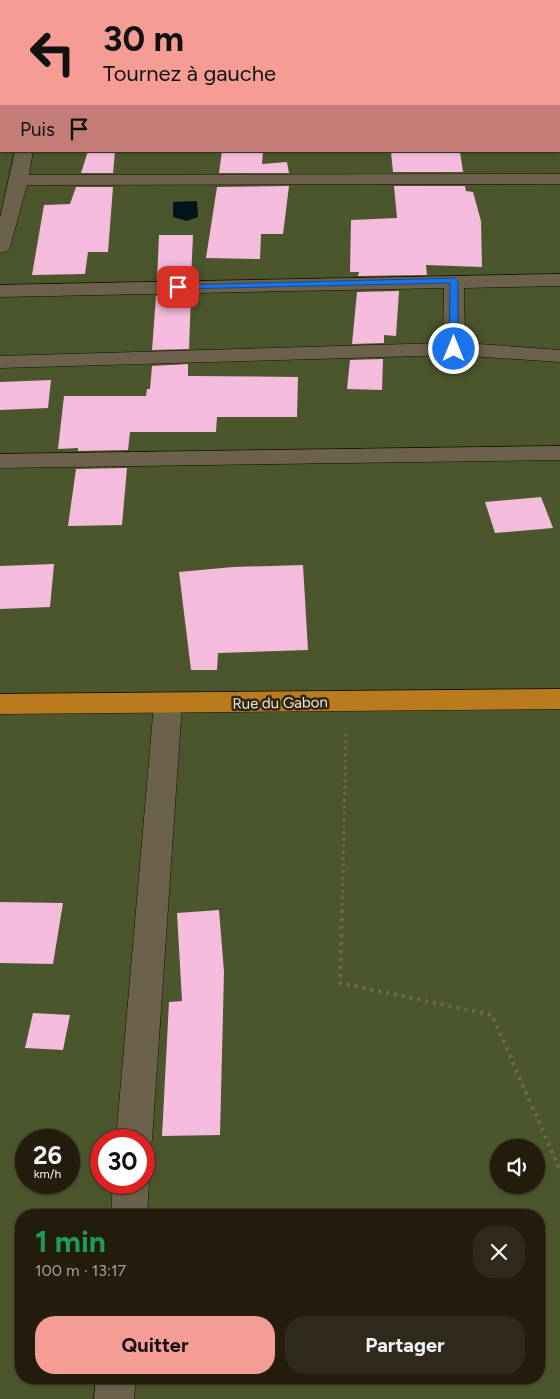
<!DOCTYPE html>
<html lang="fr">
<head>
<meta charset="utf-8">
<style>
  body { margin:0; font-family:Figtree,sans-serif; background:#302a1c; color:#f1f3f6; height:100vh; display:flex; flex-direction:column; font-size:19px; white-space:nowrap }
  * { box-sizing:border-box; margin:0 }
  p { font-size:16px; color:#a3a29e }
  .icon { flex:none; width:28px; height:28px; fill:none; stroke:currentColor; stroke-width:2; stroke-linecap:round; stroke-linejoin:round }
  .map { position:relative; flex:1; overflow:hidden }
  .side { position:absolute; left:15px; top:1209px; width:530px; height:175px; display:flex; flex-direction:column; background:#241d0e; border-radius:20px; box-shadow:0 1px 4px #0004,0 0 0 1px #413b2e }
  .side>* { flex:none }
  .hud { position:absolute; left:0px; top:0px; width:560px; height:152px; box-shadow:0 1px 4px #0004,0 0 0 1px #413b2e; background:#f59c94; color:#111; overflow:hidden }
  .controls { position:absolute; left:490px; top:1139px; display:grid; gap:10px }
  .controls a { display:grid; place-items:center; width:55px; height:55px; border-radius:50%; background:#241d0e; box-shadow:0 1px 4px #0004,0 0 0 1px #413b2e; font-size:25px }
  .speed { position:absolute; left:15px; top:1129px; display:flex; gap:10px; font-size:25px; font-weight:700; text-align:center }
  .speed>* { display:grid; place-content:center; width:65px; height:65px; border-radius:50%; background:#241d0e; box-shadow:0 1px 4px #0004,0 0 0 1px #413b2e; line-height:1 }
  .speed small { font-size:12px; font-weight:400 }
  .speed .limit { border:8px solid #d22; background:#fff; color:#111 }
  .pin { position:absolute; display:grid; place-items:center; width:42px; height:42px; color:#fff; margin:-21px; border-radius:10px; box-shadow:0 2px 8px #0006 }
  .me { position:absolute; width:55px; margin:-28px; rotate:0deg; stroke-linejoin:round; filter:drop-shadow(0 0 4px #0008) }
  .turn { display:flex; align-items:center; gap:18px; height:105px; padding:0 20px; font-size:22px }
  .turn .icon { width:65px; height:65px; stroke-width:2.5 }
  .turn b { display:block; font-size:35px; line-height:42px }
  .then { display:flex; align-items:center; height:48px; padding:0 20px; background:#0003; gap:10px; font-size:19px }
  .round { display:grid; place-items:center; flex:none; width:52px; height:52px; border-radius:20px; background:#302a1c }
  .headline { display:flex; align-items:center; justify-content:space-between; height:85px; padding:0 20px }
  h1 { font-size:30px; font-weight:700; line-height:38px; color:#1e9e55 }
  .action { display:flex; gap:10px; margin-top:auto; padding:10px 20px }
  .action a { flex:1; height:58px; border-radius:20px; background:#f59c94; color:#111; font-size:20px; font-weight:700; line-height:58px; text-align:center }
  .action a+a { background:#302a1c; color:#f1f3f6 }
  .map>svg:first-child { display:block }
</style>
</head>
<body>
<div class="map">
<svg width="560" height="1399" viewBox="0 0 560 1399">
  <rect width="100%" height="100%" fill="#302713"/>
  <path fill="#4c562c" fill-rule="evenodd" d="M0,0H560V1399H0ZM1,1H559V151H1ZM26,1140H69V1182H26ZM101,1140H144V1182H101ZM499,1148H536V1185H499ZM21,1215H539V1378H21Z"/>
  <path fill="#001519" d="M197,201L198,217L187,221L173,217V202Z"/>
  <g fill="#f4bbdc">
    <path d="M88,151H115L113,173H81Z"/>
    <path d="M222,151H263L262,164L287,162L289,173H219Z"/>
    <path d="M391,152H460L463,172H393Z"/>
    <path d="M289,186L283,234H261L260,259L206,258L217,187Z"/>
    <path d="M394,186H465L466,191L473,192L481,221L482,267L426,265L427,275L358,276L359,272H350L351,220L397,218Z"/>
    <path d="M76,187H113L108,252H88L85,274L32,275L44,205L70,204Z"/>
    <path d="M159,235H193L191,279L157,280Z"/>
    <path d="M399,291L396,336L384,335V343L352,344L357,292Z"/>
    <path d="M191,295L189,349L152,350L156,296Z"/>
    <path d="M383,359L382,390L347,389L350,360Z"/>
    <path d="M188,364V376L298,377L297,417H217L216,432H130L128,450L78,451V448L58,449L64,396H146L147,389H150L152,366Z"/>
    <path d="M51,380L48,408L0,410V382Z"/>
    <path d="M127,468L122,525L68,526L76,469Z"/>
    <path d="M541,497L553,528L495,533L485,502Z"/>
    <path d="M54,564L50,607L0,609V566Z"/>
    <path d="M303,565L308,650L218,653L217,670H191L179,572L233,567Z"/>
    <path d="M0,902L63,903L53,964L0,963Z"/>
    <path d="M219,910L224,972L220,1135L162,1136L169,1002L182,1001L177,913Z"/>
    <path d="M33,1013L70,1015L63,1050L25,1048Z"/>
  </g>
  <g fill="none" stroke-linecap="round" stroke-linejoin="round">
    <defs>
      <g id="minor">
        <rect x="0" y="28" width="1" height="10"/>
        <rect x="559" y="49" width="1" height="10"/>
        <rect x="0" y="108" width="1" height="10"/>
        <rect x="559" y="124" width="1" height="10"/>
        <path d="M15,151H33L29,175L560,174V184L27,185L10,247L7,251L0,253V218Z"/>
        <path d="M560,274V286L464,288L465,343L560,350V362L454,355L0,368V356L443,343L444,288L0,297V285Z"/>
        <path d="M560,446V460L0,468V454Z"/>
        <path d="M168,694L178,697L182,704L152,1140L147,1152L144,1153V1140H116L154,704L158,697Z"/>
        <path d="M144,1170L149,1182L147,1215H111L113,1182H144Z"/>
        <path d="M96,1378H136L134,1399H94Z"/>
      </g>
      <path id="highway" d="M560,689V709L0,714V694Z"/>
    </defs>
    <use href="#minor" stroke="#181000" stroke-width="1"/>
    <use href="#highway" stroke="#181000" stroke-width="1"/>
    <path stroke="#6f6755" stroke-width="3" stroke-dasharray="2.5 4" stroke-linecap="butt" d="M342,912L346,730"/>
    <path stroke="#6f6755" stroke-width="4" stroke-dasharray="3 5" stroke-linecap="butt" d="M342,910L340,983L492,1015L560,1170"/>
    <use href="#minor" fill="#6c614b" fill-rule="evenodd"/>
    <use href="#highway" fill="#ba7b1f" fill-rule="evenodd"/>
  </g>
  <path fill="#1a73e8" stroke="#114b97" d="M454,278L458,281V349L454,352L449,349L450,283L178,289L173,287L178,285Z"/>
  <g text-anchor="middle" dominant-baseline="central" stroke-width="5" stroke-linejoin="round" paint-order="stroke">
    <g font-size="15" fill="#ece6d9" stroke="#302713">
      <text transform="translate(280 703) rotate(-1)">Rue du Gabon</text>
    </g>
  </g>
</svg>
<div class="controls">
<a><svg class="icon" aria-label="sound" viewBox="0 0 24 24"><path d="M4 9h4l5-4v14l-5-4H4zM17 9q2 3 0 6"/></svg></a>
</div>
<div class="speed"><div>26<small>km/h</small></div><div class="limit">30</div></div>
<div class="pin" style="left:178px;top:287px;background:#d93025"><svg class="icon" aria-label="arrive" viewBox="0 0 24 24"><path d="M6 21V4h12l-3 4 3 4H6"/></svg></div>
<svg class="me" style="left:454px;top:349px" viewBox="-20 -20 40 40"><circle r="17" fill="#1a73e8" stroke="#fff" stroke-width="3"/><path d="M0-11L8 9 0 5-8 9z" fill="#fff"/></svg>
<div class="hud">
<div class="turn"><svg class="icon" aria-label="left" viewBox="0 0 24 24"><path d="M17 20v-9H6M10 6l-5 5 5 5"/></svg><div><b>30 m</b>Tournez à gauche</div></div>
<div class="then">Puis<svg class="icon" aria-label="arrive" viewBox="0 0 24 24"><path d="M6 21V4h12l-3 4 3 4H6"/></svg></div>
</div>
<section class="side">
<div class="headline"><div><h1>1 min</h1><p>100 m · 13:17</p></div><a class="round"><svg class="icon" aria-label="close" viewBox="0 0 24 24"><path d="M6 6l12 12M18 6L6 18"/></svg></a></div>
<div class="action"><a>Quitter</a><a>Partager</a></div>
</section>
</div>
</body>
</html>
